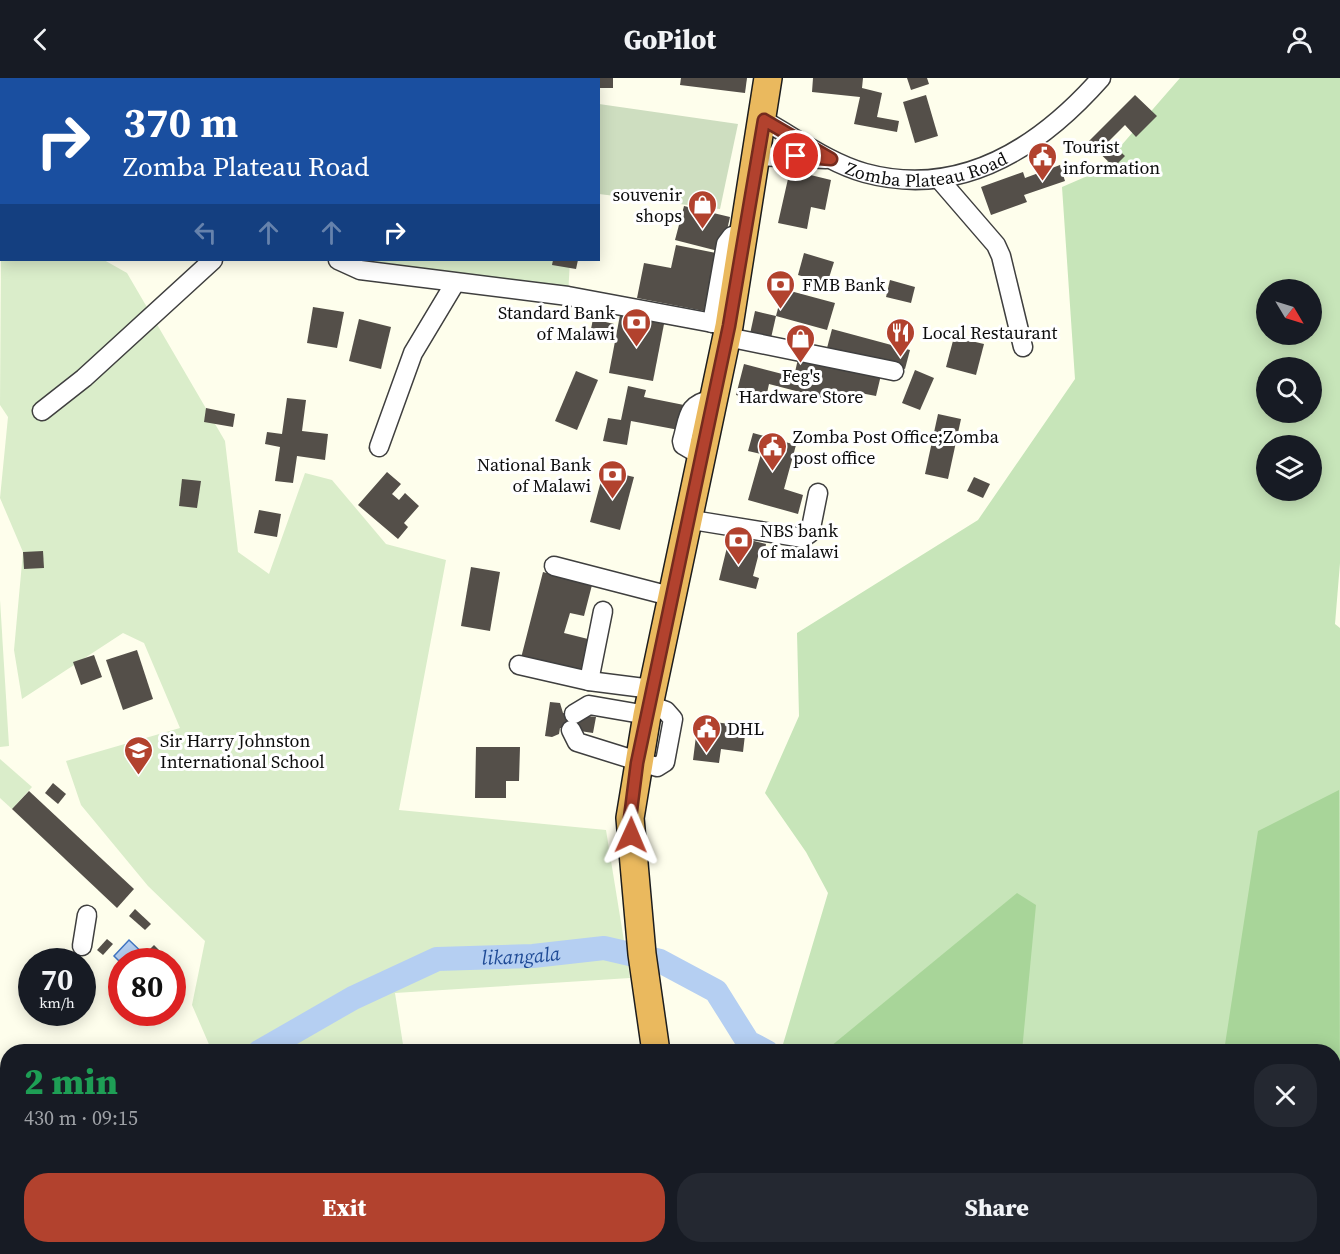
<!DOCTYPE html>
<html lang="en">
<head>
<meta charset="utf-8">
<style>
  body { margin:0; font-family:"Source Serif 4",serif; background:#242831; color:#f1f3f6; height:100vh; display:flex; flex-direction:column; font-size:22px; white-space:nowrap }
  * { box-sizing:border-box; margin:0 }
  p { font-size:20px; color:#9ea1a6 }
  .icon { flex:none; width:33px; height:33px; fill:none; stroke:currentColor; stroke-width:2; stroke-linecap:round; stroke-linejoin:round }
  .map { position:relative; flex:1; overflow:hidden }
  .side { position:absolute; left:0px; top:966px; width:1341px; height:210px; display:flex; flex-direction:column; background:#171b24; border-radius:24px 24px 0 0; box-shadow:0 3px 15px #0003 }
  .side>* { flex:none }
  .banner { position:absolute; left:0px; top:0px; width:600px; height:183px; box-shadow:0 3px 15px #0003; background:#1a4fa0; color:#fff; overflow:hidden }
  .needle { width:39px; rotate:128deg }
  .buttons { position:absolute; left:1256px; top:201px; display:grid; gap:12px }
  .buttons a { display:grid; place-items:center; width:66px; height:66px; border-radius:50%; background:#171b24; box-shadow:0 3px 15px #0003; font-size:30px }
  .speed { position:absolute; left:18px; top:870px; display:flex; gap:12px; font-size:30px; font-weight:700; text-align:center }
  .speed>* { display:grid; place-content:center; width:78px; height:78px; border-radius:50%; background:#171b24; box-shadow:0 3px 15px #0003; line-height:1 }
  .speed small { font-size:15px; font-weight:400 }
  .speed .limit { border:9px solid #d22; background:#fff; color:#111 }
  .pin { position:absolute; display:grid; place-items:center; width:51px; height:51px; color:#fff; margin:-26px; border:3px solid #fff; border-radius:50%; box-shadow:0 2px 6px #0007 }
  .me { position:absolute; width:66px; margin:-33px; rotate:1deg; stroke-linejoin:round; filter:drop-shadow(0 0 4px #0008) }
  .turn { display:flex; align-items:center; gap:21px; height:126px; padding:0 24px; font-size:27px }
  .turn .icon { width:78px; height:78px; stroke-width:2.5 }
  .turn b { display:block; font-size:42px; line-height:51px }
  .lanes { display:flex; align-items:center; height:57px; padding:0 24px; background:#0003; justify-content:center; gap:30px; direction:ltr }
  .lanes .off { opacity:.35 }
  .round { display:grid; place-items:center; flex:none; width:63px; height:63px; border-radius:24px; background:#242831 }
  .summary { display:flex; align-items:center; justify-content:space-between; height:102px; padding:0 24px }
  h1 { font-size:36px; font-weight:800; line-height:45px; color:#1e9e55 }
  .primary-button { display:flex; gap:12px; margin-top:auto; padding:12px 24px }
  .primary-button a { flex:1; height:69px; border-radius:24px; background:#b2422e; color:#fff; font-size:24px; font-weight:800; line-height:69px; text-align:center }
  .primary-button a+a { background:#242831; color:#f1f3f6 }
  header { display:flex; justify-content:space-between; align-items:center; height:78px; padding:0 24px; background:#171b24; font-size:27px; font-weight:800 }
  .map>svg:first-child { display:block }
</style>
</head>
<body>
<header><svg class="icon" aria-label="back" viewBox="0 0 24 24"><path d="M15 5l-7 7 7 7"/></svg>GoPilot<svg class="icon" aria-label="person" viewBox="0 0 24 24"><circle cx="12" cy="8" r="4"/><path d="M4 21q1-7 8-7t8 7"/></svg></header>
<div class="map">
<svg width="1340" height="1176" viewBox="0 0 1340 1176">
  <rect width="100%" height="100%" fill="#fefeec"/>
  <g fill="#c7e5b9" fill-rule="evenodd">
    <path d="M1180,0H1340V485L1335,546L1340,550V1144L1334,1146V974L781,973L828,815L806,774L765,715L799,638L797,555L978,442L1075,301L1062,109L1099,93ZM1266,212H1311V256H1266ZM1266,290H1311V334H1266ZM1266,368H1311V412H1266Z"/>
    <path d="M753,1169H1267L1253,1176H761Z"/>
  </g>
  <g fill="#a8d599">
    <path d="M1339,712L1340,1049L1334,1053V974L1224,973L1258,753Z"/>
    <path d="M1017,815L1036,827L1022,973H825Z"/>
    <path d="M928,1169H1031L1029,1176H936Z"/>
  </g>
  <path fill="#cedec0" d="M599,26L738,46L720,131L599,116Z"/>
  <g fill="#daedca">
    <path d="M1,177L2,182H104L127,195L225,363L238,474L269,496L305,395L332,402L386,466L446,482L399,732L606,752L630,900L395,915L404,973H205L211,971L192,927L205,863L148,808L81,727L66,683L180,650L144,565L123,555L22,621L14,572L23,474L0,420L8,339L0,327Z"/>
    <path d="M337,182H570L568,218Z"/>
    <path d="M0,522L9,668L0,669Z"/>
    <path d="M0,681L32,709L12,731L0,720Z"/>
    <path d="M1340,1144V1176H1253L1267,1169L1334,1168V1146Z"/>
  </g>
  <path fill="#b5cff2" stroke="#4176c3" stroke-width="1.5" d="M129,862L151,883L121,885L114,878Z"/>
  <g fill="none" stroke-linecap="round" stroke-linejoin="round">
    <g stroke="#b5cff2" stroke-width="24">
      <path id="s1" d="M259,974L353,920L437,881L533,878L604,870L660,883L716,913L748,964L767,974"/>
      <path d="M1334,1122L1340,1119"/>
    </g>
  </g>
  <g fill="#544f49">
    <rect x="598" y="0" width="15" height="10"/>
    <path d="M681,0H747L745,15L680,7Z"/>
    <path d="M813,0H863L862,10L882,15L877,39L899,43L897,54L854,46L860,19L812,14Z"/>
    <path d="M907,0H927L929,6L911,12Z"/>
    <path d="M926,17L938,58L915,65L903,24Z"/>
    <path d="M1135,17L1157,38L1136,59L1125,47L1109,63L1125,78L1114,89L1088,64Z"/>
    <path d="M1060,87L1065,103L1024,117L1027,124L991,137L981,109L1023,94L1025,100Z"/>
    <path d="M790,92L831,102L825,132L811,129L807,151L778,145Z"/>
    <path d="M684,128L730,139L722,174L675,162Z"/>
    <path d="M676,167L716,175L704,233L637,220L644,185L671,190Z"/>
    <path d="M804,175L834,184L827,206L798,197Z"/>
    <path d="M553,182H578L576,191L552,187Z"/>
    <path d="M890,202L915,209L911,225L886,219Z"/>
    <path d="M783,211L835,225L827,252L776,238Z"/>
    <path d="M313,229L344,234L337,270L307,265Z"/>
    <path d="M755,233L776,238L771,260L750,256Z"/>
    <path d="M620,237L664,246L653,303L609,295Z"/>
    <path d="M359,241L391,249L381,291L349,283Z"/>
    <path d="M593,241L614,246L611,261L590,256Z"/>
    <path d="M832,251L910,272L905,291L827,270Z"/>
    <path d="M954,259L984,266L976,297L946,289Z"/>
    <path d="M799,276L881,297L876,318L850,313L846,326L769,306L765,324L736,317L744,286L794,299Z"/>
    <path d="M915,292L934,300L920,332L902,325Z"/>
    <path d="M576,293L598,302L577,352L555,343Z"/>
    <path d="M628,308L646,312L644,319L684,327L679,352L631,343L627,367L603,363L608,340L621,342Z"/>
    <path d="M287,320L306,322L302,353L328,356L325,382L297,378L293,405L275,403L280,369L265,366L267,354L282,356Z"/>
    <path d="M206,330L235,336L233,349L204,344Z"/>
    <path d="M938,336L961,341L948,401L925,396Z"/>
    <path d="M753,355L796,367L784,411L803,417L798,436L748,422L761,376L748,373Z"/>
    <path d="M604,392L634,399L620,452L590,444Z"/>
    <path d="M387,394L401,406L392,416L399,422L405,415L419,428L404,445L408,449L398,461L358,427Z"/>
    <path d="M974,399L990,406L983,420L967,413Z"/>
    <path d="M182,401L201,403L197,430L179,428Z"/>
    <path d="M259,432L281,436L277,459L254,455Z"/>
    <path d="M730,457L766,466L764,477L759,475L753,498L759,500L756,511L719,502Z"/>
    <path d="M43,473L44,490L24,491L23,474Z"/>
    <path d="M471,489L500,494L490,553L461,548Z"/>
    <path d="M543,494L592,507L584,538L570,535L564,555L592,562L583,595L521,580Z"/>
    <path d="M137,572L153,621L123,632L106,582Z"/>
    <path d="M94,577L102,599L81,607L73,584Z"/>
    <path d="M550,624L560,625L563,635L596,639L593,655L560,650L559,656L552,659L545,658Z"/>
    <path d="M698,642L746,648L743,674L721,671L719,685L693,682Z"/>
    <path d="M476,669H520L519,703H506V720H475Z"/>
    <path d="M53,705L66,716L58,726L45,715Z"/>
    <path d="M29,713L134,811L117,830L12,731Z"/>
    <path d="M135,831L151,846L145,852L129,838Z"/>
    <path d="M107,861L113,866L103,877L97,872Z"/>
    <path d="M154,867L167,880L164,884H159L148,873Z"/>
    <path d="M78,1168H112L96,1176H82Z"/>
    <path d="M237,1168H256L261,1173L258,1176H245Z"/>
  </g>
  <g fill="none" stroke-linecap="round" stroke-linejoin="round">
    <defs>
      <g id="minor">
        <path id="s2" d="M763,42C796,60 829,85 865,95C961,121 1040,69 1101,0"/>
        <path d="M758,78L826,81"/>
        <path d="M0,91L2,92"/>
        <path d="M939,101L996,167L1001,178L1023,269"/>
        <path d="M338,182L360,192L568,218L729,248"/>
        <path d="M712,245L726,166L732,158L745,155"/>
        <path d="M727,259L894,293"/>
        <path d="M42,333L84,300L213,182"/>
        <path d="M379,369L413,275L455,205"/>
        <path d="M700,377L683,367L682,363C689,339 686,326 713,321"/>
        <path d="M686,441L803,460L810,455L818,415"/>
        <path d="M554,488L670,518"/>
        <path d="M519,587L589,603L652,611"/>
        <path d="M589,603L603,533"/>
        <path d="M574,636L589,627L647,637"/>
        <path d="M571,652L577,664L657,689L665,684L673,641L666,633L649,627"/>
        <path d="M82,868L87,837"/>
        <path d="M0,1085L8,1095"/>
        <path d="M48,1168L52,1176"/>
      </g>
      <g id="highway">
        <path d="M656,974L642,876L630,740L647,637L729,248L768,0"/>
        <path d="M690,1168L692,1176"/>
      </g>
    </defs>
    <use href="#minor" stroke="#3f3f3f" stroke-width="21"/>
    <use href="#highway" stroke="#1d1d1d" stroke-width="30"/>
    <use href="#minor" stroke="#fff" stroke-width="18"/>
    <use href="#highway" stroke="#eab95e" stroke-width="27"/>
  </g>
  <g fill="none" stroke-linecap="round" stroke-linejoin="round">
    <defs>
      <path id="route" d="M631,757L630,740L637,685L729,248L764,42L831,81L796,78"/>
    </defs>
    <use href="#route" stroke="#742b1e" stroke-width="15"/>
    <use href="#route" stroke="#b2422e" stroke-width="10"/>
  </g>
  <defs>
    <symbol id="civic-pin" viewBox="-11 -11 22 30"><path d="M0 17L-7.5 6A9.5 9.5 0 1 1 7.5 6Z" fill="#b2422e" stroke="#fff"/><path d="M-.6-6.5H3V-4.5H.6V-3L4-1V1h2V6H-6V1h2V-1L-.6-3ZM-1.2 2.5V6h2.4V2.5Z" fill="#fff"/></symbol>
    <symbol id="shop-pin" viewBox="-11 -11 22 30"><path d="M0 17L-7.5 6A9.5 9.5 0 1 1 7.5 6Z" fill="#b2422e" stroke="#fff"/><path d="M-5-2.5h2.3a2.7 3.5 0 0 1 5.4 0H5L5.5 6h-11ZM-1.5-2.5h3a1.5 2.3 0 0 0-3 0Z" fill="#fff"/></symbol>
    <symbol id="bank-pin" viewBox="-11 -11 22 30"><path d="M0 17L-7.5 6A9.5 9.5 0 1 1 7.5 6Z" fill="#b2422e" stroke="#fff"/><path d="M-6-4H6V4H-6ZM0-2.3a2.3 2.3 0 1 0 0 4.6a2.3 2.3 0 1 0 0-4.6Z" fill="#fff"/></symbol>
    <symbol id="restaurant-pin" viewBox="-11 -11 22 30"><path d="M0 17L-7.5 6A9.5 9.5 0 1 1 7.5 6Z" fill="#b2422e" stroke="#fff"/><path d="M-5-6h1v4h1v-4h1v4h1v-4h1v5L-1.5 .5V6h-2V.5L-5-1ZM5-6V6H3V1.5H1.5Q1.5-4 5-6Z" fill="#fff"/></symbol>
    <symbol id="school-pin" viewBox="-11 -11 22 30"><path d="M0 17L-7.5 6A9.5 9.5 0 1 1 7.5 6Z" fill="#b2422e" stroke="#fff"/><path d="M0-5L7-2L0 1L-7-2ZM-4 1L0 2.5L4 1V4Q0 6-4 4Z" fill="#fff"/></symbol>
  </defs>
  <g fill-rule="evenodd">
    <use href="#civic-pin" x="1026" y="62" width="33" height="45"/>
    <use href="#shop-pin" x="686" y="110" width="33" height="45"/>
    <use href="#bank-pin" x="764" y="190" width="33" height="45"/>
    <use href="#bank-pin" x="620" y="228" width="33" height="45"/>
    <use href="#restaurant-pin" x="884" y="238" width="33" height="45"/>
    <use href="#shop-pin" x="784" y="244" width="33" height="45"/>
    <use href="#civic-pin" x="756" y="352" width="33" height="45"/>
    <use href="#bank-pin" x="596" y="380" width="33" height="45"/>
    <use href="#bank-pin" x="722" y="446" width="33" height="45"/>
    <use href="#civic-pin" x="690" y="634" width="33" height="45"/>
    <use href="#school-pin" x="122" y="656" width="33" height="45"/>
  </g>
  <g text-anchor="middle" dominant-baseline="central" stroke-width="6" stroke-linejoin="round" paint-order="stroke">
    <g font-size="18" fill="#0c0c0c" stroke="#fff" text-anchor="start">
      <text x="1063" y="68">Tourist<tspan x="1063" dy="21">information</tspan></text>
      <text x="682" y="116" text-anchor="end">souvenir<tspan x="682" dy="21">shops</tspan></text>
      <text x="802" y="206">FMB Bank</text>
      <text x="615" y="234" text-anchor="end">Standard Bank<tspan x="615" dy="21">of Malawi</tspan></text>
      <text x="922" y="254">Local Restaurant</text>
      <text x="801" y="297" text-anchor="middle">Feg's<tspan x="801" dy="21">Hardware Store</tspan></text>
      <text x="793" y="358">Zomba Post Office;Zomba<tspan x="793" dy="21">post office</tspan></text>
      <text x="591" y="386" text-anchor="end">National Bank<tspan x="591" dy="21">of Malawi</tspan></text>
      <text x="760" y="452">NBS bank<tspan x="760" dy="21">of malawi</tspan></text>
      <text x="727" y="650">DHL</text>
      <text x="160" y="662">Sir Harry Johnston<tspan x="160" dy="21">International School</tspan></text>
    </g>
    <g font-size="18" fill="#0c0c0c" stroke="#fff">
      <text stroke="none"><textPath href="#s2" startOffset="178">Zomba Plateau Road</textPath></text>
    </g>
    <g font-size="20" font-style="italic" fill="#1e4a95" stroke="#fff">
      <text stroke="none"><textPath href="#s1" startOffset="285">likangala</textPath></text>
    </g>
  </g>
</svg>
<div class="buttons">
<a><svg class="needle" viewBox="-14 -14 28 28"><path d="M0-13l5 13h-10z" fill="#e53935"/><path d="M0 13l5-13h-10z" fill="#9ea1a6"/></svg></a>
<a><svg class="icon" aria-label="search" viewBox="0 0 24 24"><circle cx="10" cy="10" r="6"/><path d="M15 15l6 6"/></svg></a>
<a><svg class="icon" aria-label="layers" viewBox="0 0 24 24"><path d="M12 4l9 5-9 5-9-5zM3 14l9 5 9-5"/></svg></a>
</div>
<div class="speed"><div>70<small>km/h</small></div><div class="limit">80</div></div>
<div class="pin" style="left:796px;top:78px;background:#d93025"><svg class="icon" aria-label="arrive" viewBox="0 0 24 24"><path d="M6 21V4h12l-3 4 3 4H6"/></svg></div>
<svg class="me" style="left:631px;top:757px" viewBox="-20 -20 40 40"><path d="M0-17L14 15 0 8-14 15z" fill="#b2422e" stroke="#fff" stroke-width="4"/></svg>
<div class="banner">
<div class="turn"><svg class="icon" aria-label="right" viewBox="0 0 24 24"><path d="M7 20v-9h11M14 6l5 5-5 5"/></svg><div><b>370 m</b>Zomba Plateau Road</div></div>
<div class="lanes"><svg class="icon off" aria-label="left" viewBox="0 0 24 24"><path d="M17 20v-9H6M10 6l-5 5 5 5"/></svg><svg class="icon off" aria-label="ahead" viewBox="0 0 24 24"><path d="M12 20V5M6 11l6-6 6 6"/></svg><svg class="icon off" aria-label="ahead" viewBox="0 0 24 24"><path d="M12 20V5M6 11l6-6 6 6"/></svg><svg class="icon" aria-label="right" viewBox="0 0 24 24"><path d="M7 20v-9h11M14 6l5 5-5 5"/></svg></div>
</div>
<section class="side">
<div class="summary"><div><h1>2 min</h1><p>430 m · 09:15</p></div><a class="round"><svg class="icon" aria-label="close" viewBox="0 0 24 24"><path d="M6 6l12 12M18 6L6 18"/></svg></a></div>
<div class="primary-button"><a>Exit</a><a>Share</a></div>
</section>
</div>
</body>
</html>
